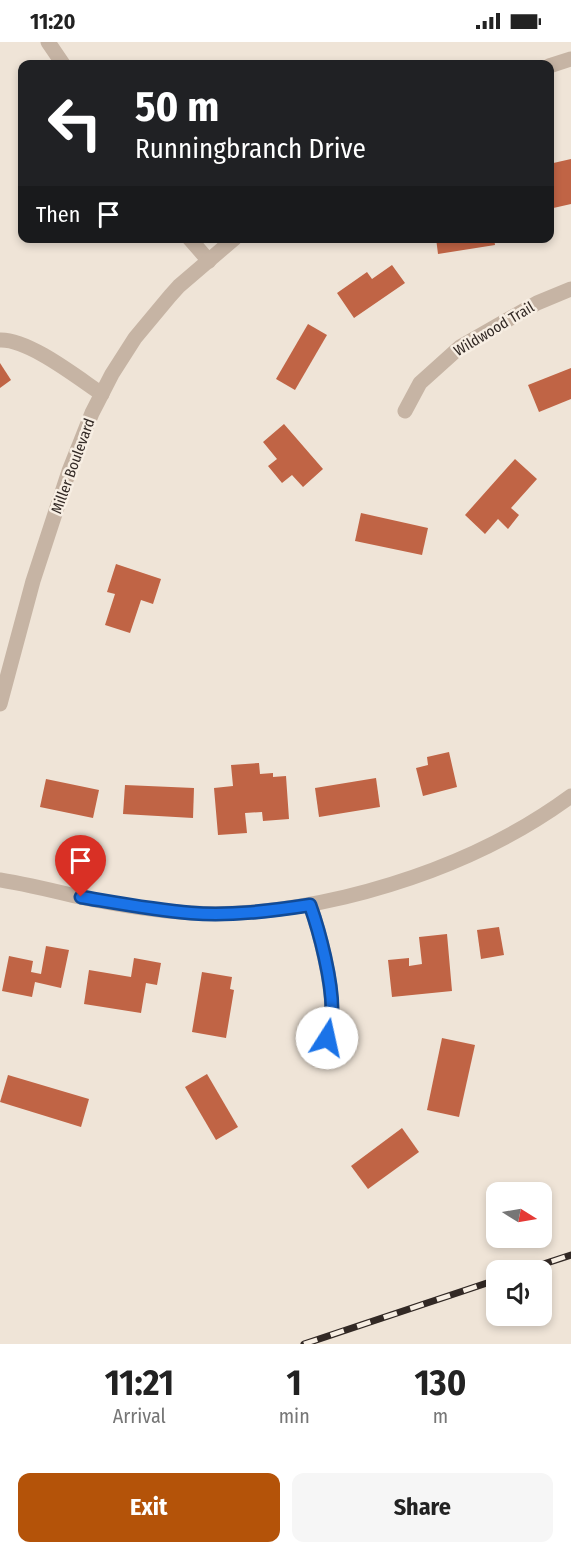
<!DOCTYPE html>
<html lang="en">
<head>
<meta charset="utf-8">
<style>
  body { margin:0; font-family:"Fira Sans Condensed",sans-serif; background:#f6f6f6; color:#222; height:100vh; display:flex; flex-direction:column; font-size:22px; white-space:nowrap }
  * { box-sizing:border-box; margin:0 }
  p { font-size:20px; color:#767676 }
  .icon { flex:none; width:33px; height:33px; fill:none; stroke:currentColor; stroke-width:2; stroke-linecap:round; stroke-linejoin:round }
  .map { position:relative; height:1302px; overflow:hidden }
  .drawer { display:flex; flex-direction:column; background:#fff; flex:1 }
  .drawer>* { flex:none }
  .banner { position:absolute; left:18px; top:18px; width:536px; height:183px; border-radius:12px; box-shadow:0 3px 9px #0003; background:#202124; color:#fff; overflow:hidden }
  .needle { width:39px; rotate:101deg }
  .controls { position:absolute; left:486px; top:1140px; display:grid; gap:12px }
  .controls a { display:grid; place-items:center; width:66px; height:66px; border-radius:12px; background:#fff; box-shadow:0 3px 9px #0003; font-size:30px }
  .pin { position:absolute; display:grid; place-items:center; width:51px; height:51px; color:#fff; margin:-62px -26px; border-radius:50% 50% 50% 0; rotate:-45deg; box-shadow:0 0 6px #0007 }
  .pin .icon { rotate:45deg }
  .me { position:absolute; width:66px; margin:-33px; rotate:10deg; stroke-linejoin:round; filter:drop-shadow(0 0 4px #0008) }
  .turn { display:flex; align-items:center; gap:21px; height:126px; padding:0 18px; font-size:27px }
  .turn .icon { width:78px; height:78px; stroke-width:2.5 }
  .turn b { display:block; font-size:42px; line-height:51px }
  .then { display:flex; align-items:center; height:57px; padding:0 18px; background:#0003; gap:12px; font-size:22px }
  .eta { display:flex; justify-content:space-evenly; align-items:center; height:102px; text-align:center }
  .eta b { font-size:36px; font-weight:700; line-height:42px }
  .action { display:flex; gap:12px; margin-top:auto; padding:12px 18px }
  .action a { flex:1; height:69px; border-radius:12px; background:#b45309; color:#fff; font-size:24px; font-weight:700; line-height:69px; text-align:center }
  .action a+a { background:#f6f6f6; color:#222 }
  .status { display:flex; justify-content:space-between; align-items:center; height:42px; padding:0 30px; background:#fff; direction:ltr }
  .status svg { height:16px; fill:currentColor }
  .map>svg:first-child { display:block }
</style>
</head>
<body>
<div class="status"><b>11:20</b><svg viewBox="0 0 49 12"><path d="M0 12V9h3v3zM5 12V6h3v6zM10 12V3h3v9zM15 12V0h3v12zM26 1h20v11H26zM47 4h2v5h-2z"/></svg></div>
<div class="map">
<svg width="571" height="1302" viewBox="0 0 571 1302">
  <rect width="100%" height="100%" fill="#efe4d7"/>
  <g fill="#c06445">
    <path d="M571,117V162L549,167V122Z"/>
    <path d="M436,196H494L495,203L438,212Z"/>
    <path d="M392,223L405,241L354,276L337,251L367,230L372,237Z"/>
    <path d="M308,282L327,293L295,348L276,337Z"/>
    <path d="M0,321L11,338L0,346Z"/>
    <path d="M571,326V357L539,370L528,343Z"/>
    <path d="M284,382L323,427L303,445L292,433L282,441L268,424L277,417L263,400Z"/>
    <path d="M515,417L537,437L511,466L519,473L508,487L498,477L485,492L465,473Z"/>
    <path d="M361,471L428,486L422,513L355,499Z"/>
    <path d="M116,522L161,537L153,562L141,558L130,591L105,583L115,552L107,550Z"/>
    <path d="M449,710L457,745L423,754L416,726L428,723L427,715Z"/>
    <path d="M259,721L260,732L273,731V735L286,734L289,777L263,779L262,770L245,771L247,791L218,793L214,746L233,744L231,723Z"/>
    <path d="M376,736L380,765L319,775L315,746Z"/>
    <path d="M46,737L99,748L93,776L40,765Z"/>
    <path d="M125,743L194,746L193,776L123,772Z"/>
    <path d="M499,885L504,913L481,917L477,888Z"/>
    <path d="M447,892L452,949L392,955L388,918L409,916V924L422,922L419,895Z"/>
    <path d="M46,904L69,908L61,946L35,940L32,955L2,949L9,914L33,919L31,930L41,932Z"/>
    <path d="M134,916L161,921L157,943L146,941L141,971L84,962L89,928L131,935Z"/>
    <path d="M202,930L232,935L230,947L234,948L226,996L192,990Z"/>
    <path d="M442,996L475,1003L459,1075L427,1068Z"/>
    <path d="M207,1032L238,1085L216,1098L185,1045Z"/>
    <path d="M8,1033L89,1057L81,1085L0,1060Z"/>
    <path d="M402,1086L419,1110L368,1147L351,1124Z"/>
  </g>
  <g fill="none" stroke-linecap="round" stroke-linejoin="round">
    <g stroke="#c6b4a4" stroke-width="15">
      <path d="M48,0L63,22"/>
      <path d="M189,196L209,219"/>
      <path d="M0,298C29,297 78,336 102,352"/>
      <path d="M405,369L420,341L460,305L537,261L571,247"/>
      <path d="M0,838C25,842 50,848 75,854C113,862 153,869 192,871C244,874 294,867 345,855C427,835 503,804 571,754"/>
      <path d="M310,863C320,891 335,949 331,978C329,993 322,1005 315,1017"/>
    </g>
    <g stroke="#c6b4a4" stroke-width="15">
      <path d="M549,24L571,17"/>
      <path d="M0,662L33,539L69,429L92,371L112,332L135,296L170,254L179,244L235,196"/>
    </g>
    <defs>
      <g id="rail">
        <path d="M525,1228L571,1213"/>
        <path d="M304,1302L496,1238"/>
      </g>
    </defs>
    <use href="#rail" stroke="#322925" stroke-width="7"/>
    <use href="#rail" stroke="#f7eee3" stroke-width="4.5" stroke-dasharray="14" stroke-linecap="butt"/>
  </g>
  <g fill="none" stroke-linecap="round" stroke-linejoin="round">
    <defs>
      <path id="route" d="M81,855C117,861 154,868 191,871C231,874 271,869 310,863C320,891 332,938 332,968C332,977 329,986 327,996"/>
    </defs>
    <use href="#route" stroke="#114b97" stroke-width="15"/>
    <use href="#route" stroke="#1a73e8" stroke-width="10"/>
  </g>
  <g text-anchor="middle" dominant-baseline="central" stroke-width="5" stroke-linejoin="round" paint-order="stroke">
    <g font-size="15" fill="#322925" stroke="#f7eee3">
      <text transform="translate(494 287) rotate(-31)">Wildwood Trail</text>
      <text transform="translate(73 424) rotate(-70)">Miller Boulevard</text>
    </g>
  </g>
</svg>
<div class="controls">
<a><svg class="needle" viewBox="-14 -14 28 28"><path d="M0-13l5 13h-10z" fill="#e53935"/><path d="M0 13l5-13h-10z" fill="#767676"/></svg></a>
<a><svg class="icon" aria-label="sound" viewBox="0 0 24 24"><path d="M4 9h4l5-4v14l-5-4H4zM17 9q2 3 0 6"/></svg></a>
</div>
<div class="pin" style="left:81px;top:855px;background:#d93025"><svg class="icon" aria-label="arrive" viewBox="0 0 24 24"><path d="M6 21V4h12l-3 4 3 4H6"/></svg></div>
<svg class="me" style="left:327px;top:996px" viewBox="-20 -20 40 40"><circle r="19" fill="#fff"/><path d="M0-13L10 11 0 6-10 11z" fill="#1a73e8"/></svg>
<div class="banner">
<div class="turn"><svg class="icon" aria-label="left" viewBox="0 0 24 24"><path d="M17 20v-9H6M10 6l-5 5 5 5"/></svg><div><b>50 m</b>Runningbranch Drive</div></div>
<div class="then">Then<svg class="icon" aria-label="arrive" viewBox="0 0 24 24"><path d="M6 21V4h12l-3 4 3 4H6"/></svg></div>
</div>
</div>
<section class="drawer">
<div class="eta">
<div><b>11:21</b><p>Arrival</p></div>
<div><b>1</b><p>min</p></div>
<div><b>130</b><p>m</p></div>
</div>
<div class="action"><a>Exit</a><a>Share</a></div>
</section>
</body>
</html>
